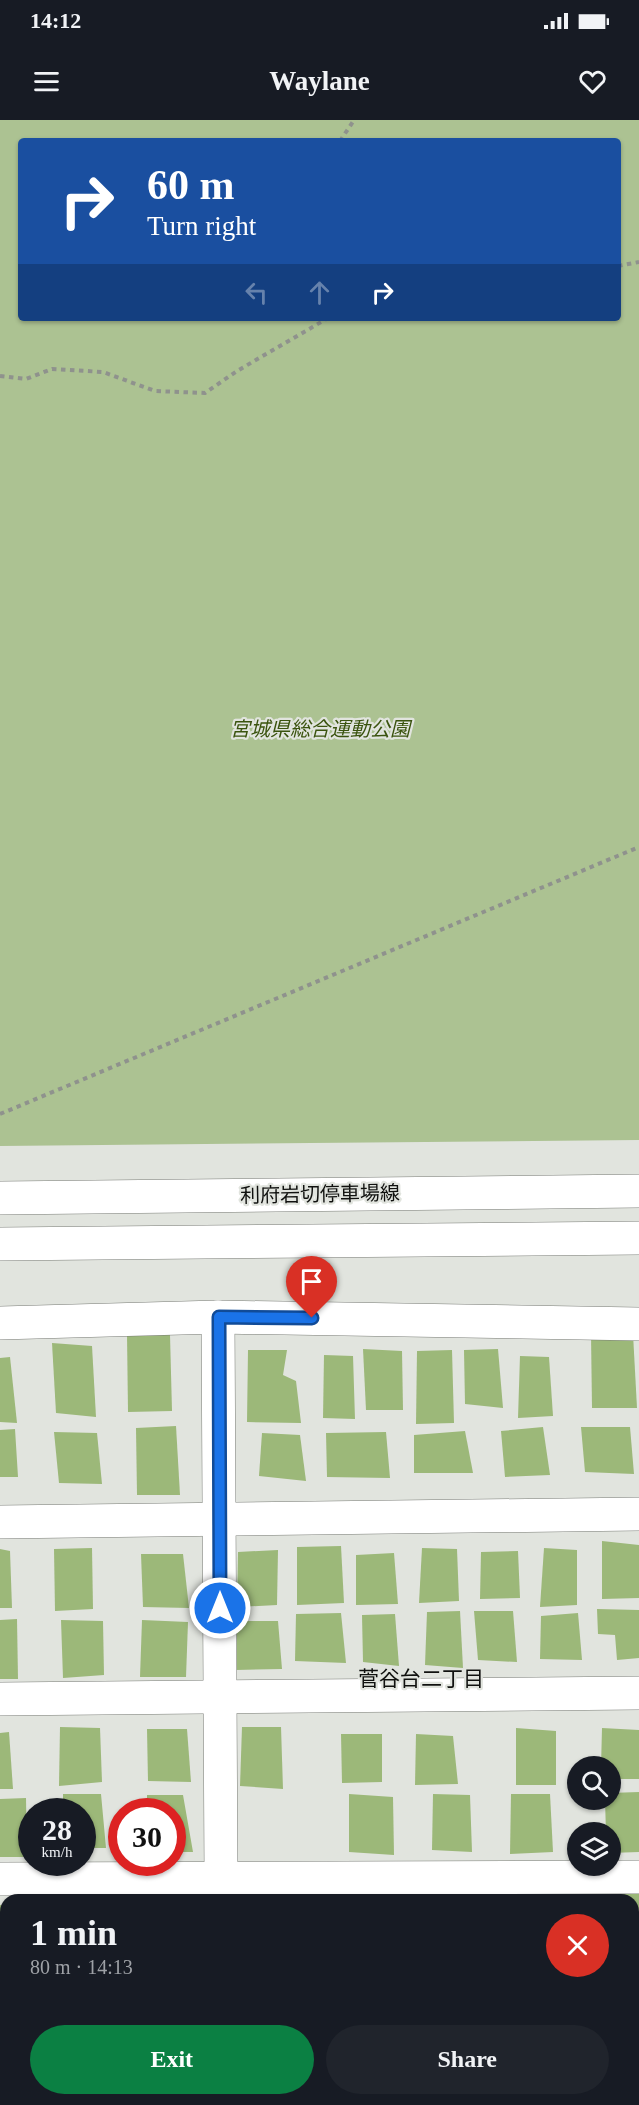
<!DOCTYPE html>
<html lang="en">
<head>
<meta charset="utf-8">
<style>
  body { margin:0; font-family:"Times New Roman","Noto Sans JP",serif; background:#20242c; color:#f1f3f6; height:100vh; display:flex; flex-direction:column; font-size:22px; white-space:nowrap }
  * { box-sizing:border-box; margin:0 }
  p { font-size:20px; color:#9ea1a6 }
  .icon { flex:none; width:33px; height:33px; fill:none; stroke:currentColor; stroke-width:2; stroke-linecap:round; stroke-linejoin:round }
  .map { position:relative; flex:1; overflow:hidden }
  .drawer { position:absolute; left:0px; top:1774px; width:639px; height:212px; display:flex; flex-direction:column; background:#171b24; border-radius:18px 18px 0 0; box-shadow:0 2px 4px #0004 }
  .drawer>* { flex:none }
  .hud { position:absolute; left:18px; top:18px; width:603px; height:183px; border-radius:6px; box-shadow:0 2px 4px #0004; background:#1a4fa0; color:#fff; overflow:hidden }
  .fabs { position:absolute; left:567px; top:1636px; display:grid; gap:12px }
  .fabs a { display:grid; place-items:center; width:54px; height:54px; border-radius:50%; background:#171b24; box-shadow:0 2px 4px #0004; font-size:30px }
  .speed { position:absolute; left:18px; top:1678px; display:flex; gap:12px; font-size:30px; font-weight:700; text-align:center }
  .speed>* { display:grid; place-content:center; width:78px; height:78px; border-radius:50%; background:#171b24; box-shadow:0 2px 4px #0004; line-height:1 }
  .speed small { font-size:15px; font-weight:400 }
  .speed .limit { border:9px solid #d22; background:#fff; color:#111 }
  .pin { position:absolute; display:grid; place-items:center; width:51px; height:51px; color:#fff; margin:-62px -26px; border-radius:50% 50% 50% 0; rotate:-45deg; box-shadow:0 0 6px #0007 }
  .pin .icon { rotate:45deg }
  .me { position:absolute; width:66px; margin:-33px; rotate:0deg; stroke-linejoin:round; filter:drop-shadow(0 0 4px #0008) }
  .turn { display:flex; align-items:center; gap:21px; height:126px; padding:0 30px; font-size:27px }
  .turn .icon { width:78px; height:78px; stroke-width:2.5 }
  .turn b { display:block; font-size:42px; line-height:51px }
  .lanes { display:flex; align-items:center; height:57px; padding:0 30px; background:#0003; justify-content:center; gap:30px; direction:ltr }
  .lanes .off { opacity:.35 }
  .round { display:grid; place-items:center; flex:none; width:63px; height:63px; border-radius:32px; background:#20242c }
  .overview { display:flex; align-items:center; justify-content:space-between; height:102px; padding:0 30px }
  h1 { font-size:36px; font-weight:700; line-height:45px }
  .action { display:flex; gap:12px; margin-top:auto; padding:12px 30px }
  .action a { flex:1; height:69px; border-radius:36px; background:#0b8043; color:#fff; font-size:24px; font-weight:700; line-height:69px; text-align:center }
  .action a+a { background:#20242c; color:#f1f3f6 }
  .status { display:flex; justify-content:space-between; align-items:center; height:42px; padding:0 30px; background:#171b24; direction:ltr }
  .status svg { height:16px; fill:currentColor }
  header { display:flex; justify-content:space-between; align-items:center; height:78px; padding:0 30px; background:#171b24; font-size:27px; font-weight:700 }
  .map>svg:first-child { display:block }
</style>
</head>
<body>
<div class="status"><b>14:12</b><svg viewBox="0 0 49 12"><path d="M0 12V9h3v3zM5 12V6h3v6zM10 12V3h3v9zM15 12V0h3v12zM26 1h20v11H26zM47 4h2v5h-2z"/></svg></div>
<header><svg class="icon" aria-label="menu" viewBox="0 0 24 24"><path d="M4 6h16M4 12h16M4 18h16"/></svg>Waylane<svg class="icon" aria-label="heart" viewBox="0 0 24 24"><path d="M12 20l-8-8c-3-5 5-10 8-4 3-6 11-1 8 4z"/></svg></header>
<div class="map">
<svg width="639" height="1985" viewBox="0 0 639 1985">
  <rect width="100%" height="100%" fill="#e1e4de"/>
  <g fill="#acc292" fill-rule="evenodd">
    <path d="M0,0H639V1020L0,1026ZM21,21H618V198H21Z"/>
    <rect x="87" y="1980" width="222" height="5"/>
  </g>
  <g fill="#9cb879">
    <path d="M127,1214L170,1215L172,1291L128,1292Z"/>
    <path d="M591,1214H633L637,1288H592Z"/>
    <path d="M52,1223L92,1226L96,1297L56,1293Z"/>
    <path d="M363,1229L402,1231L403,1290H366Z"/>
    <path d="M498,1229L503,1288L465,1284L464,1230Z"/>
    <path d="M248,1230H287L283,1255L296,1261L301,1303L247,1302Z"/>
    <path d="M452,1230L454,1303L416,1304L417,1231Z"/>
    <path d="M324,1235L353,1236L355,1299L323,1298Z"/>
    <path d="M520,1236L549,1237L553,1296L518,1298Z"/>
    <path d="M10,1237L17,1303L0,1302V1238Z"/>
    <path d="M176,1306L180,1375H137L136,1308Z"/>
    <path d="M543,1307L550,1355L505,1357L501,1311Z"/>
    <path d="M581,1307H630L634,1354L585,1352Z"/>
    <path d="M15,1309L18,1357H0V1310Z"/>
    <path d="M465,1311L473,1353H414V1315Z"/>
    <path d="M54,1312L97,1313L102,1364L59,1363Z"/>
    <path d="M386,1312L390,1358L327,1357L326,1313Z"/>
    <path d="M262,1313L300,1315L306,1361L259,1356Z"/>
    <path d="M602,1421L639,1425V1478L602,1479Z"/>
    <path d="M341,1426L344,1483L297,1485V1427Z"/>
    <path d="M92,1428L93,1489L55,1491L54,1429Z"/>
    <path d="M422,1428L457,1429L459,1481L419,1483Z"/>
    <path d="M544,1428L577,1430V1485L540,1487Z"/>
    <path d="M0,1429L10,1431L12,1488H0Z"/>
    <path d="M278,1430L277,1485L237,1487L238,1432Z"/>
    <path d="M518,1431L520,1478L480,1479L481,1432Z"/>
    <path d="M394,1433L398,1484L356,1485V1435Z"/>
    <path d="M141,1434H183L189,1488L143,1487Z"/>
    <path d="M597,1489L639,1490V1538L617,1540L615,1515L598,1514Z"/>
    <path d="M460,1491L463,1548L425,1545L427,1492Z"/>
    <path d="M474,1491H513L517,1542L478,1540Z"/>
    <path d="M341,1493L346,1543L295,1541L296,1494Z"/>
    <path d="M578,1493L582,1540L540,1539L541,1496Z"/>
    <path d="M395,1494L399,1546L363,1542L362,1495Z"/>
    <path d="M17,1499L18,1559H0V1500Z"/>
    <path d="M61,1500L103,1501L104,1555L63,1558Z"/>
    <path d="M142,1500L188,1502L186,1557H140Z"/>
    <path d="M237,1501H278L282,1549L236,1550Z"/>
    <path d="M60,1607L100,1608L102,1662L59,1666Z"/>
    <path d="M242,1607H281L283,1669L240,1666Z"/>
    <path d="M516,1608L556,1611V1665H516Z"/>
    <path d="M602,1608L639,1610V1659H610V1647H601Z"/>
    <path d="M147,1609H187L191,1662L148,1661Z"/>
    <path d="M9,1612L13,1669H0V1613Z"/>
    <path d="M341,1614H382V1662L342,1663Z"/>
    <path d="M416,1614L453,1616L458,1664L415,1665Z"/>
    <path d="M639,1672V1732L610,1733V1713H606L605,1680H610V1673Z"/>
    <path d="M63,1674H101L106,1728H82V1692H63Z"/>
    <path d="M349,1674L393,1677L394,1735L349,1732Z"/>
    <path d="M433,1674L470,1675L472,1732L432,1730Z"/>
    <path d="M511,1674H550L553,1732L510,1734Z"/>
    <path d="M147,1675H183L193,1732H172V1692H147Z"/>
    <path d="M26,1678L27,1737H0V1679Z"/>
    <path d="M412,1773V1780H368V1774Z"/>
    <path d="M611,1773H639V1833H633V1780H610Z"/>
    <path d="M522,1777L547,1779V1780H522Z"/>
    <path d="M0,1785L6,1786V1833H0Z"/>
    <rect x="633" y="1847" width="6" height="51"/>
    <rect x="0" y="1848" width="6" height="57"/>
    <path d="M633,1949H639V1985H578V1980H633Z"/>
    <path d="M0,1967H6V1980H38V1985H0Z"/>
    <path d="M326,1980H367L368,1985H326Z"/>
    <path d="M424,1980H464L465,1985H424Z"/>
    <rect x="512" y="1980" width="40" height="5"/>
  </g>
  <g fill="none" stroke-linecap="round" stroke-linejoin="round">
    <defs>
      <g id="street">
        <path d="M218,1197L221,1758"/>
        <path d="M0,1203L218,1197L639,1204"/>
        <path d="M0,1402L639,1394"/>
        <path d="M0,1579L639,1573"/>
        <path d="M0,1759L639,1757"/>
        <path d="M633,1921H639"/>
        <path d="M0,1930L6,1929"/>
        <path d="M60,1980V1985"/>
      </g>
      <g id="secondary">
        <path d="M0,1078L639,1071"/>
        <path d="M0,1124L639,1118"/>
      </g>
    </defs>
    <use href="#street" stroke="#797c76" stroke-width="34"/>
    <use href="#secondary" stroke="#797c76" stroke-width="34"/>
    <g stroke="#8f928d" stroke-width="4" stroke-dasharray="4.5 4.5" stroke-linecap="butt">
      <path d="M340,21L354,0"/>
      <path d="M618,146L639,142"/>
      <path d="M0,256L26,259L52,249L103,252L155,271L205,273L237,251L328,198"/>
      <path d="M0,994L639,727"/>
    </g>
    <use href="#street" stroke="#fff" stroke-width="33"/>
    <use href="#secondary" stroke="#fff" stroke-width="33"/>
  </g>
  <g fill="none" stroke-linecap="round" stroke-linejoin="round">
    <defs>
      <path id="route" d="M220,1488L219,1197L312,1198"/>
    </defs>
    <use href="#route" stroke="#114b97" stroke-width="15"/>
    <use href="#route" stroke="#1a73e8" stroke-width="10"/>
  </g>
  <g text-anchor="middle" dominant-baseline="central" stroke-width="4.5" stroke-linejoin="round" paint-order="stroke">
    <g font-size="20" font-style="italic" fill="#3a530e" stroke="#e1e4de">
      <text x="320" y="609">宮城県総合運動公園</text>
    </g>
    <g font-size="20" fill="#10110f" stroke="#e1e4de">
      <text transform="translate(320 1074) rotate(-1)">利府岩切停車場線</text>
    </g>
    <g font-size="21" fill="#10110f" stroke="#e1e4de">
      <text x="421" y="1559">菅谷台二丁目</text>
    </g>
  </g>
</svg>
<div class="fabs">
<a><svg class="icon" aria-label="search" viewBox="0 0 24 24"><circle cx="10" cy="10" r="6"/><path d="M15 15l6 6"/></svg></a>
<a><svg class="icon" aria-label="layers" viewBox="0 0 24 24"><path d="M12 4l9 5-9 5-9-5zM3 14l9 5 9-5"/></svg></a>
</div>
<div class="speed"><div>28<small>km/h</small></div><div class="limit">30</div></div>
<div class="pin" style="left:312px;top:1198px;background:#d93025"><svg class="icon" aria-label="arrive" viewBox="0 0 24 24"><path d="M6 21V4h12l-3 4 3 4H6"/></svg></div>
<svg class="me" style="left:220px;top:1488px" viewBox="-20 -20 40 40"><circle r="17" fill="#1a73e8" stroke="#fff" stroke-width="3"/><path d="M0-11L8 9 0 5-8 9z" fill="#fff"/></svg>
<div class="hud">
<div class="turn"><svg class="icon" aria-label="right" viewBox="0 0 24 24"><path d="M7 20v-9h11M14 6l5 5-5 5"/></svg><div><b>60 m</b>Turn right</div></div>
<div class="lanes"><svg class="icon off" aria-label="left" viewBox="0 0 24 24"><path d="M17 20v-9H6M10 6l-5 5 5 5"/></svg><svg class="icon off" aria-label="ahead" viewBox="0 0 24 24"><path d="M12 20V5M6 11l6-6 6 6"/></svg><svg class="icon" aria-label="right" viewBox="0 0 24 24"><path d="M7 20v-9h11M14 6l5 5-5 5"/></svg></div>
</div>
<section class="drawer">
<div class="overview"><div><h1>1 min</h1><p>80 m · 14:13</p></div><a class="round" style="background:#d93025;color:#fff"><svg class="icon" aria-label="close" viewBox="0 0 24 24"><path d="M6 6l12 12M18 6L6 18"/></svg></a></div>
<div class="action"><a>Exit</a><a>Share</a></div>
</section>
</div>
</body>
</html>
